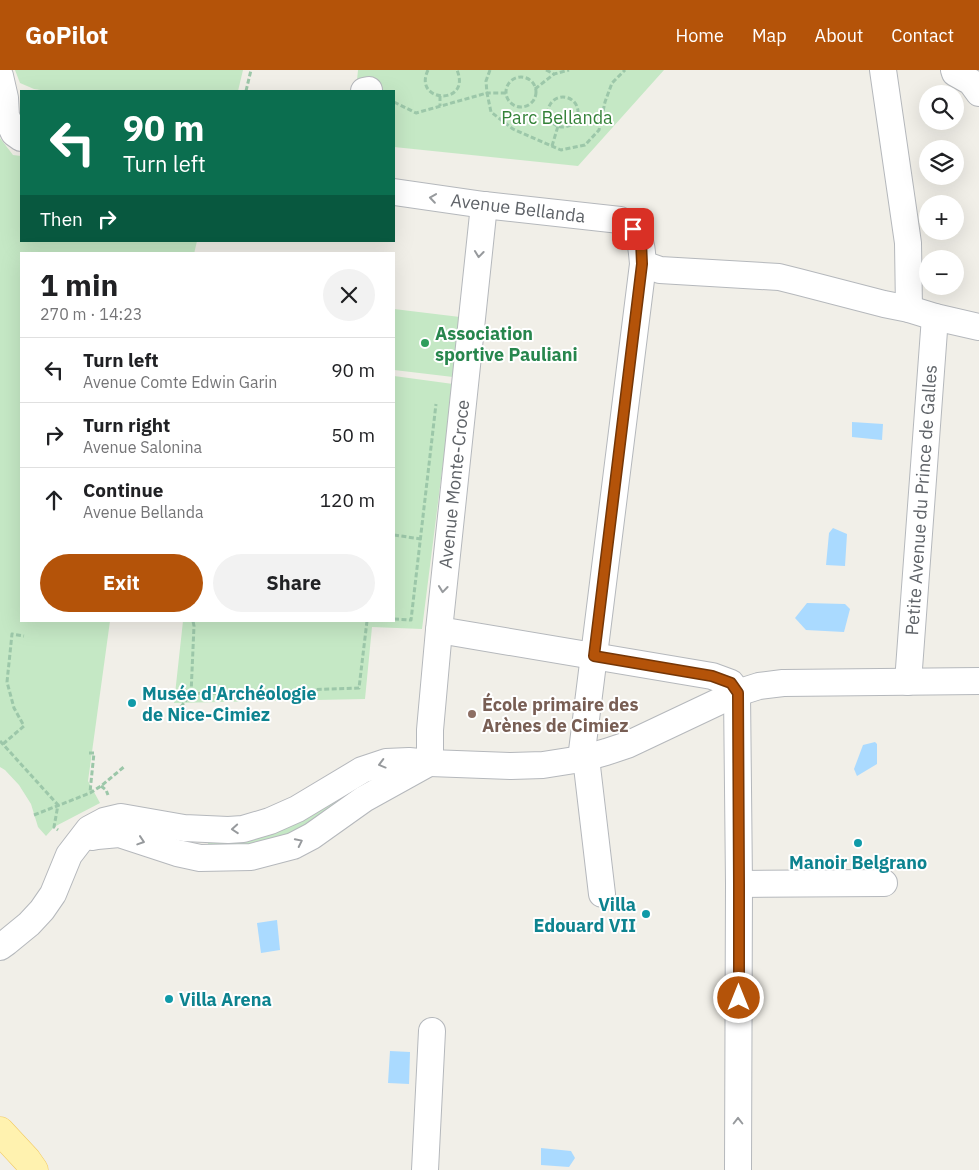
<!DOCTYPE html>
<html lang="en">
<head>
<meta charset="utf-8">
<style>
  body { margin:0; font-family:"IBM Plex Sans",sans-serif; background:#f2f2f2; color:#202124; height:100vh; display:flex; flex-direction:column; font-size:19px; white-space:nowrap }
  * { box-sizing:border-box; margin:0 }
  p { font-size:16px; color:#757577 }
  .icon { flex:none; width:28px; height:28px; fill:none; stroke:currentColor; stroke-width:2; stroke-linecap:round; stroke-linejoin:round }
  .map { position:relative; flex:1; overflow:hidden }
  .drawer { position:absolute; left:20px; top:182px; width:375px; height:370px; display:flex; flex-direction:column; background:#fff; border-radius:0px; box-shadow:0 5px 20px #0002 }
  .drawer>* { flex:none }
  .banner { position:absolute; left:20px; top:20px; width:375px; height:152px; border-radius:0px; box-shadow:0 5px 20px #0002; background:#0b6e4f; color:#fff; overflow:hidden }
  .fabs { position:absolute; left:919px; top:15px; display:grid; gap:10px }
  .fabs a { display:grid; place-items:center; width:45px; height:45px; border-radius:50%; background:#fff; box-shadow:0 5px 20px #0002; font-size:25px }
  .pin { position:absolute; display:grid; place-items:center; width:42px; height:42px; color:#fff; margin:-21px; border-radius:10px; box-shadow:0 2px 8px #0006 }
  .me { position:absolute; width:55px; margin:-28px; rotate:0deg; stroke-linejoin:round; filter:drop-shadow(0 0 4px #0008) }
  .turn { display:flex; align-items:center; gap:18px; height:105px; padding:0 20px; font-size:22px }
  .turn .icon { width:65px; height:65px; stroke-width:2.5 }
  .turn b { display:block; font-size:35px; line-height:42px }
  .then { display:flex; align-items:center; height:48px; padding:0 20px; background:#0003; gap:10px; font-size:19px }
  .round { display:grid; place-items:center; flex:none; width:52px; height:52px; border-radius:26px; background:#f2f2f2 }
  .overview { display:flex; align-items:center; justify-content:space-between; height:85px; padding:0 20px }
  h1 { font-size:30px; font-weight:800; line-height:38px }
  .button { display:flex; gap:10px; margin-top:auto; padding:10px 20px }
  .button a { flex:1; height:58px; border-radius:30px; background:#b45309; color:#fff; font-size:20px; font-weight:800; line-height:58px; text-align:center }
  .button a+a { background:#f2f2f2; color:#202124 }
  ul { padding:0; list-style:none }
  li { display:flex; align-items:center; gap:15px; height:65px; padding:0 20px; border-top:1px solid #e0e0e0 }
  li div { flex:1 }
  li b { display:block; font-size:19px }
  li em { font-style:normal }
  header { display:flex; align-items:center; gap:30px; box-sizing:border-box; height:70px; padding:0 25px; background:#b45309; color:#fff }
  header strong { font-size:24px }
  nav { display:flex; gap:28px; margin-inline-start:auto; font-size:18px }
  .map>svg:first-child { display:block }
</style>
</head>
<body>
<header>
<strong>GoPilot</strong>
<nav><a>Home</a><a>Map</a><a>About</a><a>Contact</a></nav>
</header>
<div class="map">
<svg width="979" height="1100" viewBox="0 0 979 1100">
  <rect width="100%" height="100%" fill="#f1efe8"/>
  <g fill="#c5e8c5">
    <path d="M15,0H243L238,21H47L34,19L20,13Z"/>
    <path d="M358,0H664L578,96L394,77V21H356Z"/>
    <path d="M0,68L13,85L21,86V171H197L194,184H21V551H110L88,711L100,733L54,757L46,766L38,757L31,734L19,715L5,700L0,697Z"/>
    <path d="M394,239L460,247L453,307L394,300Z"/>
    <path d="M394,306L453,314L422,559L372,557L365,629L174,633L183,551H394Z"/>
    <path d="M342,722L349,730L275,772L208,780V769Z"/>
  </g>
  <g fill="#aadaff">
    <path d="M852,352L883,354L882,370L852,367Z"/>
    <path d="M833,458L847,464L845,496L826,495L829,463Z"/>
    <path d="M807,533L845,534L850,539L844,562L806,560L795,548Z"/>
    <path d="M875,672L877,674V694L857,706L854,699L863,675Z"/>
    <path d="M277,850L280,880L261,883L257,853Z"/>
    <path d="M390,981L410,982L409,1014L388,1013Z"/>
    <path d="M541,1078L571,1081L575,1088L569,1097L541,1095Z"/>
  </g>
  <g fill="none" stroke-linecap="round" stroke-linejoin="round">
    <defs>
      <g id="minor">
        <path d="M883,0L908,173L909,239"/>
        <path d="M954,0L955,3L971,12L979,23"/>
        <path d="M0,6L5,28L6,46L14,63L21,68"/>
        <path d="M364,21L369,20"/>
        <path d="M394,122L484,135L620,150C641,164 641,169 643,194L581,689"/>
        <path d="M643,194L660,200L779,207L799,212L884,234L909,239L935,247L979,257"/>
        <path d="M439,560L712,606L731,613L737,623L739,814L738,1100"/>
        <path d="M908,612L935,247"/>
        <path d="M586,688L602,824"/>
        <path d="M430,693V660L439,560L484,135"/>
        <path d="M92,767L97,766L119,764L177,783L200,788L251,787L293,776L312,766L364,729L429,693"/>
        <path d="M739,814L884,813"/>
        <path d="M0,877L7,872L29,854L42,840L53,824L69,785L89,759L104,751L121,747L184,758L228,760L243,759L270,751L297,739L362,700L386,692L409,691L430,693L511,696L543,695L581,689L606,682L627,675L737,623L759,616L783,613L979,611"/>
        <path d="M425,1100L432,961"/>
      </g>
      <path id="major" d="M0,1061L27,1090L34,1100"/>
    </defs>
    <use href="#minor" stroke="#b5b8bc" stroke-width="28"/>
    <use href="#major" stroke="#f2c960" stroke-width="29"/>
    <g stroke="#9cc7a9" stroke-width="3" stroke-dasharray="5 2.5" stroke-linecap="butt">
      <path d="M428,0C412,33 472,36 457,0"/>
      <path d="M490,0L486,11L487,23H506"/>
      <path d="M546,0L554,4L569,0"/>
      <circle cx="521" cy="22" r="15"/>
      <path d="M535,19L554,4"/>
      <path d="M246,21L251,0"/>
      <path d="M440,26V36"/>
      <circle cx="563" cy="42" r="15"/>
      <path d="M394,32L416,43L487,23L491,42L513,59L561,80L585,75L599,60L605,32L612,13L625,0"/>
      <path d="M552,76L558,56"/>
      <path d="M394,465L421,469"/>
      <path d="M394,549L411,550L436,334"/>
      <path d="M191,624L194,556L193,551"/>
      <path d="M176,643L191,624L359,618L367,551"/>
      <path d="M0,671L58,735L54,757L58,760"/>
      <path d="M3,674L24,656L14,638L7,612L12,564L24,566"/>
      <path d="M89,683H94L90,722"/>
      <path d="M101,716L106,720L108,725"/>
      <path d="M34,745L90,723L101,716L125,696"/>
    </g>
    <use href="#minor" stroke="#fff" stroke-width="26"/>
    <use href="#major" stroke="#fff2af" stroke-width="28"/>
  </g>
  <defs><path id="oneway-chevron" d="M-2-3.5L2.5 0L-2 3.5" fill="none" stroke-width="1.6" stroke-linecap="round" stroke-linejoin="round" transform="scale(1.25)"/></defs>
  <g stroke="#979a9d">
    <use href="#oneway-chevron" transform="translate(433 128) rotate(-172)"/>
    <use href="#oneway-chevron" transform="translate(479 184) rotate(96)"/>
    <use href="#oneway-chevron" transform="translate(443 519) rotate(96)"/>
    <use href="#oneway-chevron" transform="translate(382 694) rotate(165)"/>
    <use href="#oneway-chevron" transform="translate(235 759) rotate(176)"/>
    <use href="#oneway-chevron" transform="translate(141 771) rotate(18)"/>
    <use href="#oneway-chevron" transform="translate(299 772) rotate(-26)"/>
    <use href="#oneway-chevron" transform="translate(738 1051) rotate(-90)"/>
  </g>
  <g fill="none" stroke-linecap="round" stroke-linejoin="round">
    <defs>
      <path id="route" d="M633,159L641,171L642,194L594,586L712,606L731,613L738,623L739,814V928"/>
    </defs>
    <use href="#route" stroke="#753606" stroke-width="12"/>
    <use href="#route" stroke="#b45309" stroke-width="9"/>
  </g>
  <circle fill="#2e9e5b" stroke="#fff" stroke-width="2" cx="425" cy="273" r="5"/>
  <g fill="#0f9aa8" stroke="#fff" stroke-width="2">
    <circle cx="132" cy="633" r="5"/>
    <circle cx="858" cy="773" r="5"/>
    <circle cx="646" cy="844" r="5"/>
    <circle cx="169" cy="929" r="5"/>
  </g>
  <circle fill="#8d6e63" stroke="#fff" stroke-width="2" cx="472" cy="644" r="5"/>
  <g text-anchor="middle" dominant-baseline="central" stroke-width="4" stroke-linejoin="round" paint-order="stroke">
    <g font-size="18" fill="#348238" stroke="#fff">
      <text x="557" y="47">Parc Bellanda</text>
    </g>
    <g font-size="18" fill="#5f6368" stroke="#fff">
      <text transform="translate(518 138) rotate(7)">Avenue Bellanda</text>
      <text transform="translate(454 414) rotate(-84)">Avenue Monte-Croce</text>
      <text transform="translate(921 430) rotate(-86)">Petite Avenue du Prince de Galles</text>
    </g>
    <g font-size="18" font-weight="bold" fill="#27864d" stroke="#fff" text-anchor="start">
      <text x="435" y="263">Association<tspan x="435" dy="21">sportive Pauliani</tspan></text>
    </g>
    <g font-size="18" font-weight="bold" fill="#0d838f" stroke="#fff" text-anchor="start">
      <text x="142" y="623">Musée d'Archéologie<tspan x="142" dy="21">de Nice-Cimiez</tspan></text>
      <text x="858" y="792" text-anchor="middle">Manoir Belgrano</text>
      <text x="636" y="834" text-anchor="end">Villa<tspan x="636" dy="21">Edouard VII</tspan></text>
      <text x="179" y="929">Villa Arena</text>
    </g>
    <g font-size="18" font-weight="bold" fill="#785e54" stroke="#fff" text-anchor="start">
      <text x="482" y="634">École primaire des<tspan x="482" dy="21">Arènes de Cimiez</tspan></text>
    </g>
  </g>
</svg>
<div class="fabs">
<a><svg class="icon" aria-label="search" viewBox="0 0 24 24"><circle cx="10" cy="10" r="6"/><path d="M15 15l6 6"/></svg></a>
<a><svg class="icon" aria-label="layers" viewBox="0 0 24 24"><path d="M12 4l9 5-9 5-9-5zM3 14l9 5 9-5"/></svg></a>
<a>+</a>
<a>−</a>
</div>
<div class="pin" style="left:633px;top:159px;background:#d93025"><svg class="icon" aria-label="arrive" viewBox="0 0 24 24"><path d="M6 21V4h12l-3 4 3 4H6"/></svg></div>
<svg class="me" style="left:739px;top:928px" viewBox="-20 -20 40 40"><circle r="17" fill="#b45309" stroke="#fff" stroke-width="3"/><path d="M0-11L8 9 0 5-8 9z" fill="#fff"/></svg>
<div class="banner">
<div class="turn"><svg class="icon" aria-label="left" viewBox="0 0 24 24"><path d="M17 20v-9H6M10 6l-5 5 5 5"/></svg><div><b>90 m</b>Turn left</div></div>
<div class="then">Then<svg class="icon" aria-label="right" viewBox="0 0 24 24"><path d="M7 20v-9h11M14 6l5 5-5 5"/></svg></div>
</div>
<section class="drawer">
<div class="overview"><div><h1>1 min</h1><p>270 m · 14:23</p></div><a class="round"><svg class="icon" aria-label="close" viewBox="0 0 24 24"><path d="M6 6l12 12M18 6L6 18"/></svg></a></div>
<ul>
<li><svg class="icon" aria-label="left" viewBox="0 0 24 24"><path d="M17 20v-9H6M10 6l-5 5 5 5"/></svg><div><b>Turn left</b><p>Avenue Comte Edwin Garin</p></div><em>90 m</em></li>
<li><svg class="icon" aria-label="right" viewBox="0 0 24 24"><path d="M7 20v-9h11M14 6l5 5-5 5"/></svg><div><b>Turn right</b><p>Avenue Salonina</p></div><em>50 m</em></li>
<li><svg class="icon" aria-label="ahead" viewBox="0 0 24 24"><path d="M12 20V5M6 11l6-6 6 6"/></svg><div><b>Continue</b><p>Avenue Bellanda</p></div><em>120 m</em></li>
</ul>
<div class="button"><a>Exit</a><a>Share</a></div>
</section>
</div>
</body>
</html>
